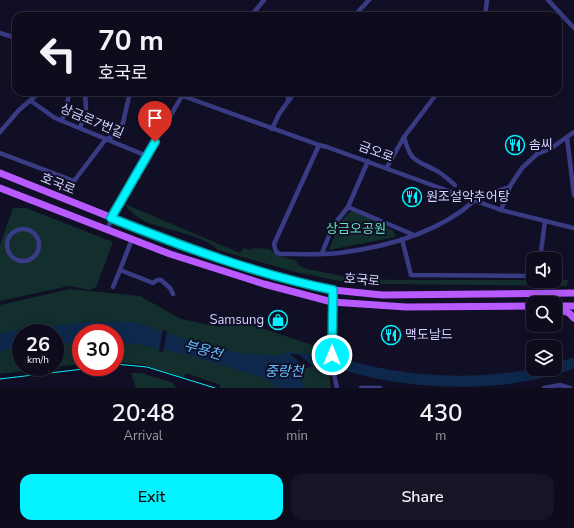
<!DOCTYPE html>
<html lang="en">
<head>
<meta charset="utf-8">
<style>
  body { margin:0; font-family:"Nunito Sans","Noto Sans KR",sans-serif; background:#161425; color:#f1f3f6; height:100vh; display:flex; flex-direction:column; font-size:15px; white-space:nowrap }
  * { box-sizing:border-box; margin:0 }
  p { font-size:13px; color:#9a9ba3 }
  .icon { flex:none; width:22px; height:22px; fill:none; stroke:currentColor; stroke-width:2; stroke-linecap:round; stroke-linejoin:round }
  .map { position:relative; height:388px; overflow:hidden }
  .panel { display:flex; flex-direction:column; background:#0d0b1c; flex:1 }
  .panel>* { flex:none }
  .top-card { position:absolute; left:12px; top:12px; width:550px; height:84px; border-radius:12px; box-shadow:0 4px 16px #0002,0 0 0 1px #2d2b3b; background:#0d0b1c; color:#f1f3f6; overflow:hidden }
  .fabs { position:absolute; left:526px; top:252px; display:grid; gap:8px }
  .fabs a { display:grid; place-items:center; width:36px; height:36px; border-radius:8px; background:#0d0b1c; box-shadow:0 4px 16px #0002,0 0 0 1px #2d2b3b; font-size:20px }
  .speed { position:absolute; left:12px; top:324px; display:flex; gap:8px; font-size:20px; font-weight:700; text-align:center }
  .speed>* { display:grid; place-content:center; width:52px; height:52px; border-radius:50%; background:#0d0b1c; box-shadow:0 4px 16px #0002,0 0 0 1px #2d2b3b; line-height:1 }
  .speed small { font-size:10px; font-weight:400 }
  .speed .limit { border:6px solid #d22; background:#fff; color:#111 }
  .pin { position:absolute; display:grid; place-items:center; width:34px; height:34px; color:#fff; margin:-41px -17px; border-radius:50% 50% 50% 0; rotate:-45deg; box-shadow:0 0 4px #0007 }
  .pin .icon { rotate:45deg }
  .me { position:absolute; width:44px; margin:-22px; rotate:0deg; stroke-linejoin:round; filter:drop-shadow(0 0 3px #0008) }
  .turn { display:flex; align-items:center; gap:14px; height:84px; padding:0 20px; font-size:18px }
  .turn .icon { width:52px; height:52px; stroke-width:2.5 }
  .turn b { display:block; font-size:28px; line-height:34px }
  .eta { display:flex; justify-content:space-evenly; align-items:center; height:68px; text-align:center }
  .eta b { font-size:24px; font-weight:600; line-height:28px }
  .button { display:flex; gap:8px; margin-top:auto; padding:8px 20px }
  .button a { flex:1; height:46px; border-radius:12px; background:#00f3fe; color:#111; font-size:16px; font-weight:600; line-height:46px; text-align:center }
  .button a+a { background:#161425; color:#f1f3f6 }
  .map>svg:first-child { display:block }
</style>
</head>
<body>
<div class="map">
<svg width="574" height="388" viewBox="0 0 574 388">
  <rect width="100%" height="100%" fill="#110f25"/>
  <g fill="#122f2d" fill-rule="evenodd">
    <path d="M125,204L240,253L244,248L249,250L255,248L269,249C276,257 286,258 296,260L298,265L307,269L353,278L393,280H568L567,286L386,284L345,282L299,273L218,250C195,227 141,233 125,204Z"/>
    <path d="M13,208H26L113,242L96,287L90,290L69,286L0,301V245Z"/>
    <path d="M352,211L376,220L378,225L393,230L396,237L329,250C335,237 338,219 352,211Z"/>
    <path d="M70,289L140,296L181,319L220,327L226,316L327,350L331,388H220V385L186,373L184,378L145,365L115,362V333H81V364L0,374V305ZM21,333H55V367H21Z"/>
    <path d="M131,373H142L173,383L176,388H136Z"/>
  </g>
  <path fill="#0d284b" d="M83,322H135L184,339L239,353L276,356L289,352L322,356L357,366L356,370L321,362L303,366L299,374L305,388H279L261,377L184,354L137,344L115,342V333H81V342L55,344V333H21V347L0,351V333Z"/>
  <g fill="#110f25">
    <path d="M163,330L167,331L163,352L159,351Z"/>
    <path d="M290,354H298L313,366L306,368Z"/>
  </g>
  <g fill="none" stroke-linecap="round" stroke-linejoin="round">
    <path stroke="#0d284b" stroke-width="11" d="M342,364C413,386 505,388 574,363"/>
    <g stroke="#393b84" stroke-width="4.5">
      <path d="M548,0L574,28"/>
      <path d="M251,16L264,0"/>
      <path d="M354,16L369,0"/>
      <path d="M485,16L487,0"/>
      <path d="M0,33L16,38"/>
      <path d="M172,92L319,145L327,147L501,210L574,228"/>
      <path d="M283,92L288,96V102"/>
      <path d="M31,101L55,118L147,156"/>
      <path d="M62,121L70,92"/>
      <path d="M80,128L86,109L85,92"/>
      <path d="M272,129L279,114L295,92"/>
      <path d="M0,132L19,110L40,92"/>
      <path d="M404,137C411,162 414,159 435,170C442,173 449,180 455,185"/>
      <path d="M567,138L574,195"/>
      <path d="M319,145L274,244L276,252L280,254C299,254 320,255 339,253C386,247 438,233 474,201"/>
      <path d="M0,153L74,181L106,139L116,135L123,123L130,92"/>
      <path d="M387,167L404,137L438,92"/>
      <path d="M469,197H480L510,187"/>
      <path d="M348,207L414,235"/>
      <path d="M501,210L510,186L522,168L537,154L550,149L574,132"/>
      <circle cx="23" cy="245" r="16"/>
      <path d="M107,230L117,206L182,96L186,92"/>
      <path d="M132,239L120,270L153,283L157,280H161L170,288L173,294"/>
      <path d="M402,239L411,275L533,276"/>
      <path d="M322,253L333,226L348,207L368,161"/>
      <path d="M540,259L545,221"/>
      <path d="M113,287L120,270"/>
      <path d="M333,290C331,322 329,356 337,388"/>
      <path d="M361,388H380"/>
      <path d="M544,388L560,385L570,388"/>
    </g>
    <g stroke="#b85aff" stroke-width="7">
      <path d="M0,173L190,249L261,272L315,286L333,290L382,295L574,293"/>
      <path d="M0,188L170,254L264,284L332,302L406,307L533,306"/>
      <path d="M555,306H574"/>
      <path d="M555,308L569,313L574,318"/>
    </g>
    <g stroke="#00f3fe" stroke-width="1">
      <path d="M115,364L147,367L215,388"/>
      <path d="M0,379L100,367"/>
    </g>
  </g>
  <g fill="none" stroke-linecap="round" stroke-linejoin="round">
    <defs>
      <path id="route" d="M155,142L111,218C184,247 256,274 333,290L332,355"/>
    </defs>
    <use href="#route" stroke="#009ea5" stroke-width="10"/>
    <use href="#route" stroke="#00f3fe" stroke-width="7"/>
  </g>
  <defs>
    <symbol id="restaurant-ring" viewBox="-11 -11 22 22"><circle r="9.5" fill="#110f25" stroke="#00f3fe" stroke-width="1.5"/><path d="M-5-6h1v4h1v-4h1v4h1v-4h1v5L-1.5 .5V6h-2V.5L-5-1ZM5-6V6H3V1.5H1.5Q1.5-4 5-6Z" fill="#00f3fe"/></symbol>
    <symbol id="shop-ring" viewBox="-11 -11 22 22"><circle r="9.5" fill="#110f25" stroke="#00f3fe" stroke-width="1.5"/><path d="M-5-2.5h2.3a2.7 3.5 0 0 1 5.4 0H5L5.5 6h-11ZM-1.5-2.5h3a1.5 2.3 0 0 0-3 0Z" fill="#00f3fe"/></symbol>
  </defs>
  <g fill-rule="evenodd">
    <use href="#restaurant-ring" x="504" y="134" width="22" height="22"/>
    <use href="#restaurant-ring" x="401" y="186" width="22" height="22"/>
    <use href="#shop-ring" x="267" y="309" width="22" height="22"/>
    <use href="#restaurant-ring" x="380" y="324" width="22" height="22"/>
  </g>
  <g text-anchor="middle" dominant-baseline="central" stroke-width="4" stroke-linejoin="round" paint-order="stroke">
    <g font-size="13" fill="#d5d3ff" stroke="#110f25">
      <text transform="translate(92 121) rotate(23)">상금로7번길</text>
      <text transform="translate(376 152) rotate(20)">금오로</text>
      <text transform="translate(58 184) rotate(22)">호국로</text>
      <text transform="translate(362 280) rotate(5)">호국로</text>
    </g>
    <g font-size="13" fill="#d5d3ff" stroke="#110f25" text-anchor="start">
      <text x="529" y="145">솜씨</text>
      <text x="426" y="197">원조설악추어탕</text>
      <text x="264" y="320" text-anchor="end">Samsung</text>
      <text x="405" y="335">맥도날드</text>
    </g>
    <g font-size="13" fill="#5ee0b8" stroke="#110f25">
      <text x="356" y="229">상금오공원</text>
    </g>
    <g font-size="14" font-style="italic" fill="#61bfff" stroke="#110f25">
      <text transform="translate(203 350) rotate(16)">부용천</text>
      <text x="284" y="371">중랑천</text>
    </g>
  </g>
</svg>
<div class="fabs">
<a><svg class="icon" aria-label="sound" viewBox="0 0 24 24"><path d="M4 9h4l5-4v14l-5-4H4zM17 9q2 3 0 6"/></svg></a>
<a><svg class="icon" aria-label="search" viewBox="0 0 24 24"><circle cx="10" cy="10" r="6"/><path d="M15 15l6 6"/></svg></a>
<a><svg class="icon" aria-label="layers" viewBox="0 0 24 24"><path d="M12 4l9 5-9 5-9-5zM3 14l9 5 9-5"/></svg></a>
</div>
<div class="speed"><div>26<small>km/h</small></div><div class="limit">30</div></div>
<div class="pin" style="left:155px;top:142px;background:#d93025"><svg class="icon" aria-label="arrive" viewBox="0 0 24 24"><path d="M6 21V4h12l-3 4 3 4H6"/></svg></div>
<svg class="me" style="left:332px;top:355px" viewBox="-20 -20 40 40"><circle r="17" fill="#00f3fe" stroke="#fff" stroke-width="3"/><path d="M0-11L8 9 0 5-8 9z" fill="#fff"/></svg>
<div class="top-card">
<div class="turn"><svg class="icon" aria-label="left" viewBox="0 0 24 24"><path d="M17 20v-9H6M10 6l-5 5 5 5"/></svg><div><b>70 m</b>호국로</div></div>
</div>
</div>
<section class="panel">
<div class="eta">
<div><b>20:48</b><p>Arrival</p></div>
<div><b>2</b><p>min</p></div>
<div><b>430</b><p>m</p></div>
</div>
<div class="button"><a>Exit</a><a>Share</a></div>
</section>
</body>
</html>
